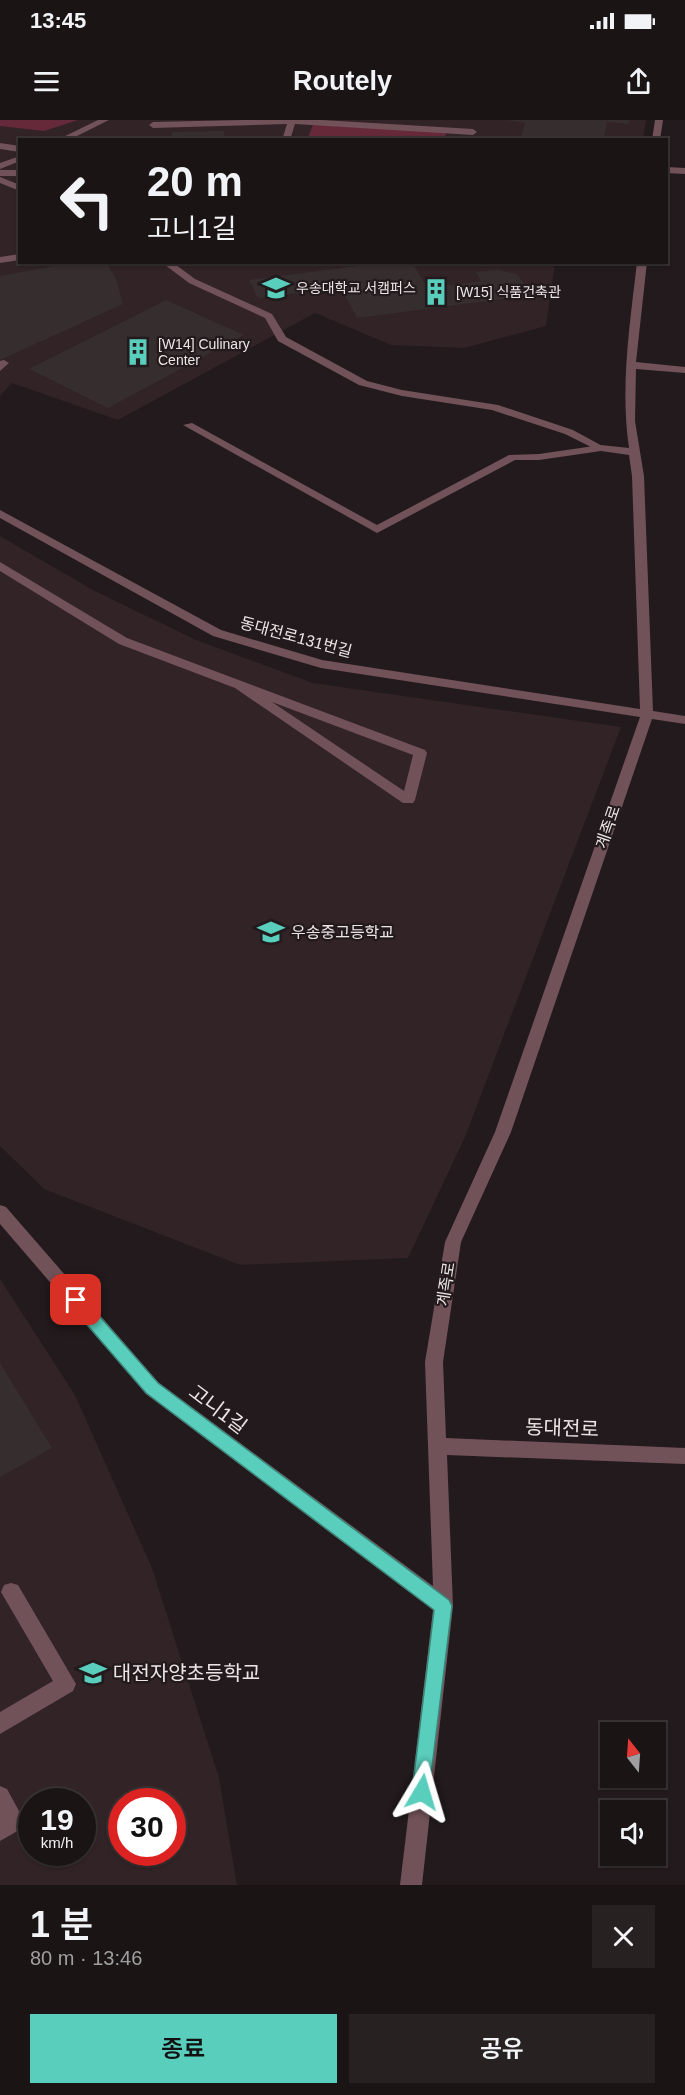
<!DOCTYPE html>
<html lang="ko">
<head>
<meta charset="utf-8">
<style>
  body { margin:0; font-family:Arial,"Noto Sans KR",sans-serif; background:#272122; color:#f1f3f6; height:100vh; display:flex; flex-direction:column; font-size:22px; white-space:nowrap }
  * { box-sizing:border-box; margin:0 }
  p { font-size:20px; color:#9f9ea0 }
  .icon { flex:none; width:33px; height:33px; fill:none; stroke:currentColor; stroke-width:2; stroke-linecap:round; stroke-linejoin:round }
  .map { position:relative; height:1765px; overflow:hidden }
  .drawer { display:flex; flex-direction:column; background:#1a1415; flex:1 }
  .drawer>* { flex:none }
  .banner { position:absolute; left:18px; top:18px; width:650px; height:126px; border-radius:0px; box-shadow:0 2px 4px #0004,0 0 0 2px #383334; background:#1a1415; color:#f1f3f6; overflow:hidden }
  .needle { width:39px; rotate:343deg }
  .tools { position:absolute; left:600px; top:1602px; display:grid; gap:12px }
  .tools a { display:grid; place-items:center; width:66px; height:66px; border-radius:0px; background:#1a1415; box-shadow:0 2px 4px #0004,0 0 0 2px #383334; font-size:30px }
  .speed { position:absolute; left:18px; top:1668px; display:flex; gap:12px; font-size:30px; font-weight:700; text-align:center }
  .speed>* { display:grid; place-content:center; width:78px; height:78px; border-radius:50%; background:#1a1415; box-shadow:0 2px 4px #0004,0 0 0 2px #383334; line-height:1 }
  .speed small { font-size:15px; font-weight:400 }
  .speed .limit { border:9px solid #d22; background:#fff; color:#111 }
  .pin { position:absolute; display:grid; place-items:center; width:51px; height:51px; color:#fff; margin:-26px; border-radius:12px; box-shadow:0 3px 9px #0006 }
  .me { position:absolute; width:66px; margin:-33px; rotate:7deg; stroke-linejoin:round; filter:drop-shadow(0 0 4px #0008) }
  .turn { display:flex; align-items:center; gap:21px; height:126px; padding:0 30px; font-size:27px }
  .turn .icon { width:78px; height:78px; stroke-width:2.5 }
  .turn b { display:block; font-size:42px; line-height:51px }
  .round { display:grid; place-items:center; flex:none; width:63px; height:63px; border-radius:0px; background:#272122 }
  .headline { display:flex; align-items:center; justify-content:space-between; height:102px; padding:0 30px }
  h1 { font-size:36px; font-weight:600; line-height:45px }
  .cta { display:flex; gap:12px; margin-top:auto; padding:12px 30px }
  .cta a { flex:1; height:69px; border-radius:0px; background:#5acebc; color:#111; font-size:24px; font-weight:600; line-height:69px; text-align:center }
  .cta a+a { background:#272122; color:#f1f3f6 }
  .status { display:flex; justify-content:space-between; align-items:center; height:42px; padding:0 30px; background:#1a1415; direction:ltr }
  .status svg { height:16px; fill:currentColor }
  header { display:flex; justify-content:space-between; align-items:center; height:78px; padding:0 30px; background:#1a1415; font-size:27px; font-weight:600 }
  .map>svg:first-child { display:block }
</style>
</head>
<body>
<div class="status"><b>13:45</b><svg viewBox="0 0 49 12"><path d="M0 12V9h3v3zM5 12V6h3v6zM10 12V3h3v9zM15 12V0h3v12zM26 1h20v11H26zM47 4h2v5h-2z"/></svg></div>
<header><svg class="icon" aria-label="menu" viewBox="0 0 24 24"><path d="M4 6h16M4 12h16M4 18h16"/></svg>Routely<svg class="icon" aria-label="share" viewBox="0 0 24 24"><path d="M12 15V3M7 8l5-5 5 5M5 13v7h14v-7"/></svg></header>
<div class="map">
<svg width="685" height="1765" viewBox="0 0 685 1765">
  <rect width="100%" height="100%" fill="#221a1c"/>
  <g fill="#312326" fill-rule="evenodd">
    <path d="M0,0H646L643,20H20V142L555,143L546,206L464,228L391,225L315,193L118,300L12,263L0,276Z"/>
    <path d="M0,416L93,470L196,520L313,563L621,607L465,1017L408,1138L240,1145L44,1069L0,1026Z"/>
    <path d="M0,1159L75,1275L152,1448L219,1658L237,1765H0ZM32,1682H82V1732H32ZM122,1682H172V1732H122Z"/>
  </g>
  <g fill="#65293a">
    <path d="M0,0H78L44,11L0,6Z"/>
    <path d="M314,2L447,11L444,19L307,20Z"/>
  </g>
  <g fill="#362d2f">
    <path d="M506,0H629V4L607,2L604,17L617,20H520L525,3Z"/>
    <path d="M224,11V20H171L172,12Z"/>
    <path d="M77,142H106L116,159L123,184L0,240V156Z"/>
    <path d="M389,142H412L427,168L481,161L476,152L497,150L517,154L532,175L357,198L341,168L258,178L249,160Z"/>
    <path d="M166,180L244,215L108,288L29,249Z"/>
    <path d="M0,1243L52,1328L0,1357Z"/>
  </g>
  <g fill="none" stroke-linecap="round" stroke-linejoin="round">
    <g fill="#725259" fill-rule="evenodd">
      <path d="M98,0H109L69,20H57Z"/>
      <path d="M243,0H322L473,9L477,12L473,15L295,4L290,20H282L287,4L153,8L149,5L153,2Z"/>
      <path d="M0,23L20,26V32L0,29Z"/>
      <path d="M20,36V41L0,49V43Z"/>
      <rect x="0" y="50" width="20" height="6"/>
      <path d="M0,57L20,65V71L0,63Z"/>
      <path d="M20,134V140L0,143V137Z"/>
      <path d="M161,142H172L195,159L272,194L286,217L367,261L402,270L498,285L573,310L606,328L597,330L565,314L492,290L402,276L359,265L278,221L265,198L189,163Z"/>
      <path d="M4,240L9,243L0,251V241Z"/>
      <path d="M11,1463L18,1465L76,1564L73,1571L0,1614V1592L53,1561L1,1472L4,1465Z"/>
      <path d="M0,1666L7,1669L25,1702L21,1709L0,1721Z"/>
    </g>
    <g fill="#725259" fill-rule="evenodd">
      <path d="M655,0H663L660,20H652Z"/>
      <path d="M666,47L685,48V54L666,53Z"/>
      <path d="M637,142H647L636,242L685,247V253L636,249L635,301L644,356L653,591L685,596V604L652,599L511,1012L461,1122L443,1242L446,1318L685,1328V1344L447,1335L453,1486L422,1765H400L433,1490L146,1274L0,1104V1085L6,1087L158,1262L433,1466L425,1242L445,1122L495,1012L640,597L321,548L213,516L0,398V390L221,510L322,540L640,589L632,356L629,335L601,331L539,340H515L377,413L183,305L192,303L377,405L509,335L539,334L601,325L629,328C620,266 630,204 637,142Z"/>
      <path d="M0,442L127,518L425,630L427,633L415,680L413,683H403L235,568L119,524L0,451ZM272,582L413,635L404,671Z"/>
    </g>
  </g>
  <path fill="#5acebc" stroke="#3a867a" stroke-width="1.5" d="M76,1174L81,1175L158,1263L449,1480L452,1486L428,1679L422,1681L415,1679L412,1672L434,1490L146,1273L70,1185L68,1180L70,1175Z"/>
  <defs>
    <symbol id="university-bare" viewBox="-9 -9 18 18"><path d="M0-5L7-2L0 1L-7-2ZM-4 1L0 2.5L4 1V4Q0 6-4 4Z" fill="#5acebc" stroke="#221a1c" stroke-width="2.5" paint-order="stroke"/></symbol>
    <symbol id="building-bare" viewBox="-9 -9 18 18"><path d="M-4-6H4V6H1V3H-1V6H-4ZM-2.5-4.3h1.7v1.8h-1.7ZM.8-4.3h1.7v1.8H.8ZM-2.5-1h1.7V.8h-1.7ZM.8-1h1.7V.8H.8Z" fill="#5acebc" stroke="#221a1c" stroke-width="2.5" paint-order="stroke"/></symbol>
    <symbol id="school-bare" viewBox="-9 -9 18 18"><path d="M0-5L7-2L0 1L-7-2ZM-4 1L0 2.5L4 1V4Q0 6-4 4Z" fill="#5acebc" stroke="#221a1c" stroke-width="2.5" paint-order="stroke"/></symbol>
  </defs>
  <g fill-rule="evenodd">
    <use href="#university-bare" x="257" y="149" width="38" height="38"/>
    <use href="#building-bare" x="417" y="153" width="38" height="38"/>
    <use href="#building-bare" x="119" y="213" width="38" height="38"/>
    <use href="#school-bare" x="252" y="793" width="38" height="38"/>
    <use href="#school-bare" x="74" y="1534" width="38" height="38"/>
  </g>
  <g text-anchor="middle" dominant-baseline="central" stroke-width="4.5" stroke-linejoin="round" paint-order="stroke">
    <g font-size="14" fill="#ebe5e6" stroke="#221a1c" text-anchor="start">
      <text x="296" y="168">우송대학교 서캠퍼스</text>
      <text x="456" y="172">[W15] 식품건축관</text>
      <text x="158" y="224">[W14] Culinary<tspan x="158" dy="16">Center</tspan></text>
    </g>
    <g font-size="16" fill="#ebe5e6" stroke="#221a1c">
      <text transform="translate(296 517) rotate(15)">동대전로131번길</text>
      <text transform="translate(608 707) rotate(-71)">계족로</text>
      <text transform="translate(446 1164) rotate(-81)">계족로</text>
    </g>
    <g font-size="16" fill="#ebe5e6" stroke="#221a1c" text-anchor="start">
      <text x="291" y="812">우송중고등학교</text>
    </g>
    <g font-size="20" fill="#ebe5e6" stroke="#221a1c">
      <text transform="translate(218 1289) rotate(37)">고니1길</text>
      <text transform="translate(562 1308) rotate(2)">동대전로</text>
    </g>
    <g font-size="20" fill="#ebe5e6" stroke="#221a1c" text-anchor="start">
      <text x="113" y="1553">대전자양초등학교</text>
    </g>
  </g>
</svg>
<div class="tools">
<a><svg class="needle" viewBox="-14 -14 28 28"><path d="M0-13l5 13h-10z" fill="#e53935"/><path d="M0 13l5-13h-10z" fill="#9f9ea0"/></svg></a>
<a><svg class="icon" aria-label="sound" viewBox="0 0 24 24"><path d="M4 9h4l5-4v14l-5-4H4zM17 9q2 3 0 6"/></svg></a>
</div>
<div class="speed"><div>19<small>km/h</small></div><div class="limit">30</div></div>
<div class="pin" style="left:76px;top:1180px;background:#d93025"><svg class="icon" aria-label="arrive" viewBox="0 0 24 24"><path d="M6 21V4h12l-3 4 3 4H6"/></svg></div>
<svg class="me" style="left:422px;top:1672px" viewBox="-20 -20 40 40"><path d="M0-17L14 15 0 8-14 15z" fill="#5acebc" stroke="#fff" stroke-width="4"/></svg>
<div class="banner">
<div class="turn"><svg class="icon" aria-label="left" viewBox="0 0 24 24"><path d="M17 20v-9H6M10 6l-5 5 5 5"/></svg><div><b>20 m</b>고니1길</div></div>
</div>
</div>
<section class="drawer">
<div class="headline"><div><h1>1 분</h1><p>80 m · 13:46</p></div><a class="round"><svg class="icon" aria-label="close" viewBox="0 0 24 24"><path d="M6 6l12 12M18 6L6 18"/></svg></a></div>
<div class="cta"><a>종료</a><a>공유</a></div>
</section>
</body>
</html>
